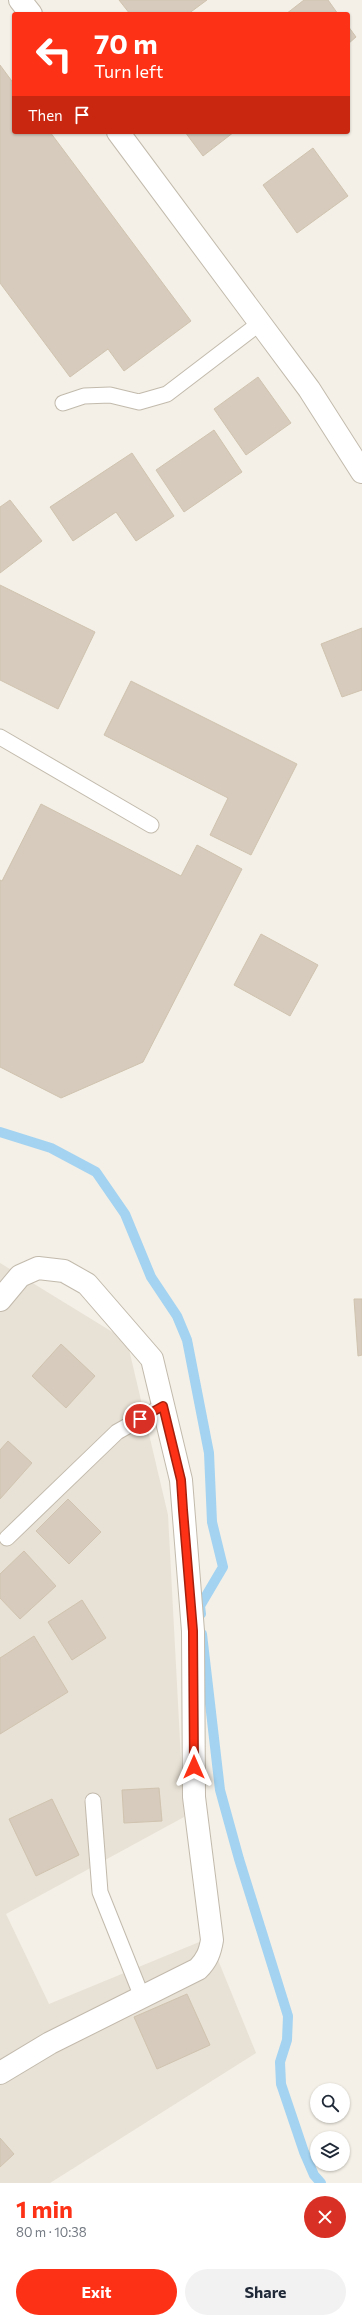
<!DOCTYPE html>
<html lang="en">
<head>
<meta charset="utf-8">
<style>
  body { margin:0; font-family:Commissioner,sans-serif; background:#f2f2f3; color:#1f2937; height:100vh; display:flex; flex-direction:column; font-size:15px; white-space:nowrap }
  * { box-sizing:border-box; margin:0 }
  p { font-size:13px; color:#747a83 }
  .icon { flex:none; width:22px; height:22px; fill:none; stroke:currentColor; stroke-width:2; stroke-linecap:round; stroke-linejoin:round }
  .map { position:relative; height:2183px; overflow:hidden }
  .side { display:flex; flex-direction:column; background:#fff; flex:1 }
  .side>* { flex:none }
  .guide { position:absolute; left:12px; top:12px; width:338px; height:122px; border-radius:4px; box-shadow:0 1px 3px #0004; background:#fd3115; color:#fff; overflow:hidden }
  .controls { position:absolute; left:310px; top:2083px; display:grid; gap:8px }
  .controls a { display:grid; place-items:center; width:40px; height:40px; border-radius:50%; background:#fff; box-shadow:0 1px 3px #0004; font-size:20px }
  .pin { position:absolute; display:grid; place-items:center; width:34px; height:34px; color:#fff; margin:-17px; border:2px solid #fff; border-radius:50%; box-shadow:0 1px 4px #0007 }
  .me { position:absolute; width:44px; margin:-22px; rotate:0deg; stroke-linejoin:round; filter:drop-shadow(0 0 3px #0008) }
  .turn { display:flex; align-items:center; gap:14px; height:84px; padding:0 16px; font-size:18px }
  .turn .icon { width:52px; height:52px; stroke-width:2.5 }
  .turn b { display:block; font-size:28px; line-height:34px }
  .then { display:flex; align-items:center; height:38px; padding:0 16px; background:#0003; gap:8px; font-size:15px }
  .round { display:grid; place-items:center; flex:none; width:42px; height:42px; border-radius:21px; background:#f2f2f3 }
  .overview { display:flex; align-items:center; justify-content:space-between; height:68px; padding:0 16px }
  h1 { font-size:24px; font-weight:700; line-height:30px; color:#fd3115 }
  .primary-button { display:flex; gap:8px; margin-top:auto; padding:8px 16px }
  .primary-button a { flex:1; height:46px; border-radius:24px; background:#fd3115; color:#fff; font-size:16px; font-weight:700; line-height:46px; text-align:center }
  .primary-button a+a { background:#f2f2f3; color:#1f2937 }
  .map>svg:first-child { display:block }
</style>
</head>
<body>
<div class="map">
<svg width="362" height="2183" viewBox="0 0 362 2183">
  <rect width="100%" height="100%" fill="#f4f0e7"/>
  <path fill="#e8e1d5" d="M0,1263L127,1341L168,1515L184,1817L6,1914L49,2004L209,1938L256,2053L50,2183H0Z"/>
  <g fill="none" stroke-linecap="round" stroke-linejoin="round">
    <g stroke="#a3d3f1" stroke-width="10">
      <path d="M0,1132L51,1148L96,1172L125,1214L151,1277L177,1316L187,1340L209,1453L212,1522L223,1567L200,1606L201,1614"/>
      <path d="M202,1634L220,1790L239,1859L288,2016L287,2040L280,2062L281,2084L304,2152L314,2175L321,2183"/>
    </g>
  </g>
  <g fill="#d6cbbc" stroke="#d0c3af">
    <path d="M119,0H207L188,14H130Z"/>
    <path d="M304,0H328L338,14H286Z"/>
    <path d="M348,26L356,37L348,44Z"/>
    <path d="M0,65L14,84V132H50L191,321L124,371L108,349L70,377L0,283Z"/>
    <path d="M185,132H234L203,156Z"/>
    <path d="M313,148L348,196L297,233L263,185Z"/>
    <path d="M258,377L291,423L246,455L214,409Z"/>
    <path d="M214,430L242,472L184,512L156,470Z"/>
    <path d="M132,453L174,516L136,541L116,512L73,541L50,507Z"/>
    <path d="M10,500L42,541L0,573V507Z"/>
    <path d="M0,585L95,632L58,709L0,680Z"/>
    <path d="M362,628V690L342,697L321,644Z"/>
    <path d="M131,681L297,764L251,855L210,835L228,798L104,735Z"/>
    <path d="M41,804L181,876L197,845L242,869L143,1062L61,1098L0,1067V880L2,881Z"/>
    <path d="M261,934L318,965L290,1016L234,985Z"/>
    <path d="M354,1299H362V1355L358,1356Z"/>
    <path d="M61,1344L95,1376L66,1408L32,1376Z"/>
    <path d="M8,1441L32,1463L0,1499V1450Z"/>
    <path d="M68,1499L101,1532L69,1564L36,1531Z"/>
    <path d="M24,1551L56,1586L20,1619L0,1598V1574Z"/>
    <path d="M82,1600L106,1638L72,1660L48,1622Z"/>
    <path d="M34,1636L68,1692L0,1734V1658Z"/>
    <path d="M159,1788L162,1821L124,1823L122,1790Z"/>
    <path d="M52,1799L79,1855L36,1876L9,1819Z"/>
    <path d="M187,1994L210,2045L157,2069L134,2017Z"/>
    <path d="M0,2138L14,2154L0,2167Z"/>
  </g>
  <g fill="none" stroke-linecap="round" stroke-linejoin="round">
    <defs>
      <g id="service">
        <path d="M63,403L84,396L110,395L139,402L167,394L260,323"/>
        <path d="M0,737L151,825"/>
        <path d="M7,1538L117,1432L163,1406"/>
        <path d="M93,1801L100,1892L142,1997"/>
      </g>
      <g id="minor">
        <path d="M20,0L31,14"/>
        <path d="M118,132L309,389L362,472"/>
        <path d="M0,1300L20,1276L38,1268L64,1271L87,1284L152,1359L181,1480L193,1631L194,1797L212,1940C210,1952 207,1960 198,1969L50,2043L0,2073"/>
      </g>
    </defs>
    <use href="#service" stroke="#c2baac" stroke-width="17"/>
    <use href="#minor" stroke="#c2baac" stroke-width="24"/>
    <use href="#service" stroke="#fff" stroke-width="15"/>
    <use href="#minor" stroke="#fff" stroke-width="22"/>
  </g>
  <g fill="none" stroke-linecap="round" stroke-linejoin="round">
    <defs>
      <path id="route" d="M140,1419L163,1406L181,1480L183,1510L193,1631L194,1767"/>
    </defs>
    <use href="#route" stroke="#a4200e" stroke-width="10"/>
    <use href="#route" stroke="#fd3115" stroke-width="7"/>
  </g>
</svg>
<div class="controls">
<a><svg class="icon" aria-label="search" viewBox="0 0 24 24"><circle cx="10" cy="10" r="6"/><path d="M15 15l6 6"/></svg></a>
<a><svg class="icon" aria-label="layers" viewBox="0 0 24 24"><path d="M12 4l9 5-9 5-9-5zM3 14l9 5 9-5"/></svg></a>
</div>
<div class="pin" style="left:140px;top:1419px;background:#d93025"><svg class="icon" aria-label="arrive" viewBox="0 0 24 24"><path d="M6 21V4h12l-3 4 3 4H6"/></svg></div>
<svg class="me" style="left:194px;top:1767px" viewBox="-20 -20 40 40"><path d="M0-17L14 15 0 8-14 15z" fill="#fd3115" stroke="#fff" stroke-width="4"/></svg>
<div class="guide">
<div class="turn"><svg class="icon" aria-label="left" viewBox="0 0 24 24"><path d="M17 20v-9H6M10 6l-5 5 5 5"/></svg><div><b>70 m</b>Turn left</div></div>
<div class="then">Then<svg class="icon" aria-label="arrive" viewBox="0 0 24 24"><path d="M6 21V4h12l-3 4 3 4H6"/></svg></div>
</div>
</div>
<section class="side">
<div class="overview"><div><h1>1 min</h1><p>80 m · 10:38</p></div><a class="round" style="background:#d93025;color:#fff"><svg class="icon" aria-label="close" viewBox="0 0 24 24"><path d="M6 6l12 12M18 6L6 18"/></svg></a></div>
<div class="primary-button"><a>Exit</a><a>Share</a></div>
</section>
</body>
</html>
